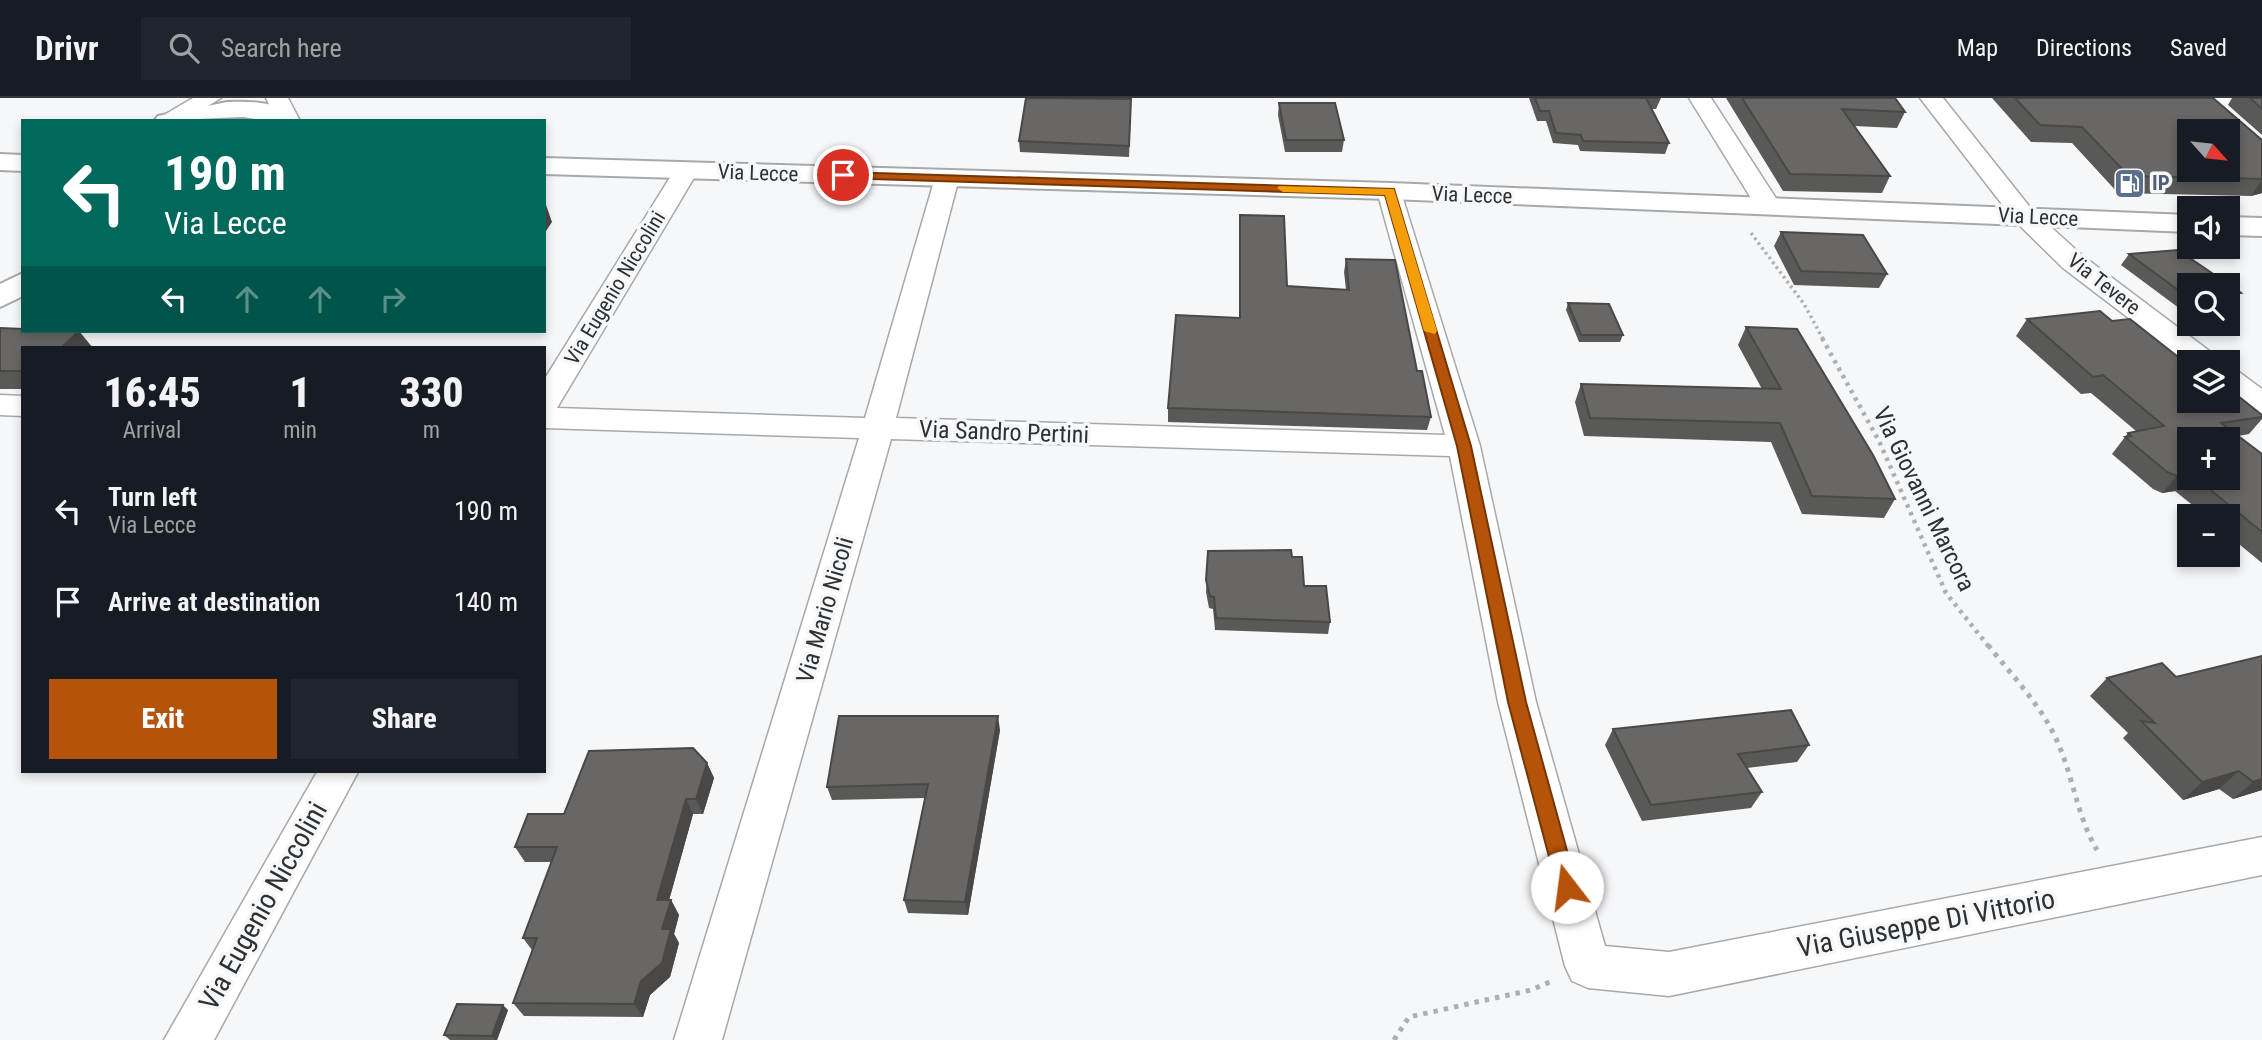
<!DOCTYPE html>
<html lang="en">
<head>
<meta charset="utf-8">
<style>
  body { margin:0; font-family:"Roboto Condensed",sans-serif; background:#20242c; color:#f1f3f6; height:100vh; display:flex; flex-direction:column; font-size:26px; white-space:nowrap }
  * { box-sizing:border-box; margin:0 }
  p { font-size:23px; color:#9ea1a6 }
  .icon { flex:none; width:38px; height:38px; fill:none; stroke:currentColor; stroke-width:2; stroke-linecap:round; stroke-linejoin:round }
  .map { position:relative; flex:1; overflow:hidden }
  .drawer { position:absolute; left:21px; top:248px; width:525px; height:427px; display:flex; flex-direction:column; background:#171b24; border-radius:0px; box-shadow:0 4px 10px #0003 }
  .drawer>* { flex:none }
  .top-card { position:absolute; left:21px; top:21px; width:525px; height:214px; border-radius:0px; box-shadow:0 4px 10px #0003; background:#00695c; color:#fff; overflow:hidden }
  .needle { width:46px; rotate:117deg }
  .tools { position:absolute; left:2177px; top:21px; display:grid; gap:14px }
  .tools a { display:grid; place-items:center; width:63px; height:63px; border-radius:0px; background:#171b24; box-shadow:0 4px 10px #0003; font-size:35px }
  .pin { position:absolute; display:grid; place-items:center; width:60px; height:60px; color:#fff; margin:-30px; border:4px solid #fff; border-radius:50%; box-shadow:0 2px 7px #0007 }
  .me { position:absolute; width:77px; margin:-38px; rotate:345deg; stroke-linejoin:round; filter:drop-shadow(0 0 5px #0008) }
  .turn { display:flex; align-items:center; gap:24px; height:147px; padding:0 28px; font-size:32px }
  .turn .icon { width:91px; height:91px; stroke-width:2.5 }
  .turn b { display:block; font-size:49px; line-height:60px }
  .lanes { display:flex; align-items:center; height:66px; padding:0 28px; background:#0003; justify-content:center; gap:35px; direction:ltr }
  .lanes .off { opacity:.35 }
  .eta { display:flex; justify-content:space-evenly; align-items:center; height:119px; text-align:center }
  .eta b { font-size:42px; font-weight:800; line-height:49px }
  .primary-button { display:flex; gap:14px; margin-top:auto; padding:14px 28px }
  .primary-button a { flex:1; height:80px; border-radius:0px; background:#b45309; color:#fff; font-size:28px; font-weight:800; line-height:80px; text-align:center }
  .primary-button a+a { background:#20242c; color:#f1f3f6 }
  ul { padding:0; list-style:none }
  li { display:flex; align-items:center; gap:21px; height:91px; padding:0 28px }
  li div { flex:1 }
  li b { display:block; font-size:26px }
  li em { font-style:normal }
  header { display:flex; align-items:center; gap:42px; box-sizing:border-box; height:98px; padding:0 35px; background:#171b24; border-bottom:2px solid #363941 }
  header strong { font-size:33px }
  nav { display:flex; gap:38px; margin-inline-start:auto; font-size:24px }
  .search { width:490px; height:63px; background:#20242c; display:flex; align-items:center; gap:18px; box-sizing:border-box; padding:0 24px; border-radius:0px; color:#9ea1a6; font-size:26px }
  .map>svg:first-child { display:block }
</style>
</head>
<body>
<header>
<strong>Drivr</strong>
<div class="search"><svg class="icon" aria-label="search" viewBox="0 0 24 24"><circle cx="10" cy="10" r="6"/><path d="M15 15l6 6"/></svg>Search here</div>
<nav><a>Map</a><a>Directions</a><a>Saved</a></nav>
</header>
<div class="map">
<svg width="2262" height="942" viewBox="0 0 2262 942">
  <rect width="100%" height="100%" fill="#f6f7f9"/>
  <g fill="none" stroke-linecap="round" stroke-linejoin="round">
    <defs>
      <g id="minor">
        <path d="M193,0H221L183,23H154Z"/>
        <path d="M266,0H288L300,23H277Z"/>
        <path d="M1689,0H1711L1781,108L1777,113H1759Z"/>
        <path d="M1920,0H1943L2033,113L2083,158L2216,258L2221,264L2189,266L2063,170L2015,123Z"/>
        <path d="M686,66L695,68L698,73L557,310L865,320L935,80L938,75H956L959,80L896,320L1445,337L1377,93L1381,88H1399L1480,348L1536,604L1605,848L1669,854L2262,739V777L1669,898L1588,890L1572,883L1565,868L1498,604L1450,358L891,341L722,942H674L859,340L544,330V282L674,73L677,68Z"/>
        <path d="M2228,272L2239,274L2262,291V316L2251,313L2228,295Z"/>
        <path d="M0,297L23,298V318L0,317Z"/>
        <path d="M317,674H358L214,942H164Z"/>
      </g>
      <g id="tertiary">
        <path d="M227,4C248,3 285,3 299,23H266L243,19L154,23L158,18Z"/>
        <path d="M0,56L23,57V73L0,72Z"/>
        <path d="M544,60L1390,85L2189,117V134L1390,101L544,76Z"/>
        <path d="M2228,119L2262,120V138L2228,137Z"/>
        <path d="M23,175V198L0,209V186Z"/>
      </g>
    </defs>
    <use href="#minor" stroke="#a6a8aa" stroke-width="3"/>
    <use href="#tertiary" stroke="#a6a8aa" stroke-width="4"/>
    <path stroke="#aeafb1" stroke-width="3.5" stroke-dasharray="2.5 3.5" stroke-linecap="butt" d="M1751,135L1804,206L1823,241"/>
    <path stroke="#aeafb1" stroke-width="4.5" stroke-dasharray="3.5 5" stroke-linecap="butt" d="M1822,240L1879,343L1946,495L1989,549"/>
    <g stroke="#aeafb1" stroke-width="5" stroke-dasharray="4.5 6" stroke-linecap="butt">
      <path d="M1988,547C2013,579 2045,611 2060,650C2074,684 2078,720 2097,752"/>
      <path d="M1394,942L1409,919L1531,892L1552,883"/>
    </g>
    <use href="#minor" fill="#fff" fill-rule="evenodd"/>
    <use href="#tertiary" fill="#fff" fill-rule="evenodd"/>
  </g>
  <g fill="#595957" fill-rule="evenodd">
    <path d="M1529,0H1661L1656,11H1652L1669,45L1665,56L1580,53L1578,47L1553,45L1546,23H1537Z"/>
    <path d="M1726,0H1895L1905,14L1897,30L1854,28L1890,78L1882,95L1783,93Z"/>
    <path d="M1992,0H2213L2262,42V95L2251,98L2118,95L2072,45L2031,44Z"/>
    <path d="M2232,0H2262V37L2228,7Z"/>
    <path d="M1279,5L1344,42L1342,54H1285L1278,17Z"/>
    <path d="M1131,12L1129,59L1020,54L1019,43Z"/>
    <path d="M1240,117L1287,188L1346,192L1344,174L1346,161L1417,273L1431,319L1427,332L1168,324V310L1239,220Z"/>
    <path d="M1781,134L1887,176L1879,190L1794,187L1774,148Z"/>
    <path d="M2178,152L2241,195L2232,207H2228V187H2189V212L2183,213L2121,167L2129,156Z"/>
    <path d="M1568,205L1623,237L1620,244H1579L1566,212Z"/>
    <path d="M2027,221L2112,223L2187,266L2262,317V321L2249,336L2238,338L2262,356V465L2228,437V418H2206L2175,393L2162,395L2153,391L2112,356L2128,335L2136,333L2091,295L2081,296L2016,238ZM2189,341L2228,380H2189Z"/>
    <path d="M1746,229L1895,401L1884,420L1802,416L1771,344L1584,338L1575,304L1581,286L1762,291L1738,247Z"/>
    <path d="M0,230L23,250V291H0Z"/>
    <path d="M1208,453L1292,459L1304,488L1330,524L1328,536L1215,532L1213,511L1209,510L1206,494Z"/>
    <path d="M2262,558V692L2233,701L2219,691L2183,702L2123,640L2128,635L2090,598L2107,580L2176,579Z"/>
    <path d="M1613,631L1809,647L1797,664L1747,670L1762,694L1751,710L1642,723L1605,647Z"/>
    <path d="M1000,632L968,817L908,815L904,802L925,700L832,702L827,689Z"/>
    <path d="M707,665L714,680L703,716H693L669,802H671L679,817L674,836L679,845L670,879L650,897L643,919L524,918L513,905L532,852L523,840L552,764H525L515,749L564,716Z"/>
    <path d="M508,912L497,942H450L444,937Z"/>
  </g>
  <g fill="#494847">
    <path d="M2262,82V95L2251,98Z"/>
    <path d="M546,107L552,124L544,136V109Z"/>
    <path d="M79,233L93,250H61Z"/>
    <path d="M2189,375L2175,393L2162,395L2177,378Z"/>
    <path d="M998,618L1000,632L968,817L965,804Z"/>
    <path d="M707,665L714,680L703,716L696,701Z"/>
    <path d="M2239,673L2219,691L2183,702L2202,684Z"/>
    <path d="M2262,681V692L2233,701L2253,684Z"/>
    <path d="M686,701L693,716L665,817L657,802Z"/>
    <path d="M671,802L679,817L674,836L679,845L670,879L650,897L643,919L634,906L641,883L662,831Z"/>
    <path d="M503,907L508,912L497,942H495L492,938Z"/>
  </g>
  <g fill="#686765" stroke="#494847" stroke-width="2" fill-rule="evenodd">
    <path d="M1026,0L1131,1L1129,48L1019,43Z"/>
    <path d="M1535,0H1659H1646L1669,45L1583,43L1581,37L1556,35L1549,13H1540Z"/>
    <path d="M1742,0H1895L1905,14L1842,11L1890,78L1790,76Z"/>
    <path d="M2015,0H2213L2262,42V81L2129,78L2082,29L2040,27ZM2189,33H2228V72H2189Z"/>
    <path d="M2250,0H2262V11Z"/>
    <path d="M1279,5H1335L1344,42H1286Z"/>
    <path d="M1240,117L1284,118L1287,188L1349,192L1346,161L1395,162L1417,273H1422L1431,319L1168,310L1176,217L1240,220Z"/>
    <path d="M1781,134L1863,137L1887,176L1801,173Z"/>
    <path d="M2178,152L2241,195L2228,197V187H2189V200L2129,156Z"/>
    <path d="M1568,205L1609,206L1623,237H1581Z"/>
    <path d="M2100,213L2112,223L2130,221L2187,266H2189V303H2228V290L2262,317V319L2221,325L2262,356V434L2196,380H2228V341H2189V375L2177,378L2167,374L2125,339L2131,338L2128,335L2164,328L2103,277L2093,279L2027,221Z"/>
    <path d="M1746,229L1797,231L1873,357L1895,401L1812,398L1780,325L1590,320L1581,286L1781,291Z"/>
    <path d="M0,230L23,231V233H79L61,250H23V273H0Z"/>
    <path d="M1291,452L1292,459H1302L1304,488H1326L1330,524L1216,520L1214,499L1210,498L1206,482L1208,453Z"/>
    <path d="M2262,558V681L2253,684L2239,673L2202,684L2141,623L2155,625L2107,580L2162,565L2176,579Z"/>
    <path d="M1791,612L1809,647L1738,656L1762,694L1651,707L1613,631Z"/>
    <path d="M839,618H998L965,804L904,802L928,686L827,689Z"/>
    <path d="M693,650L707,665L696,701H686L657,802H671L662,831H671L662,865L641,883L634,906L513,905L537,840H523L557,749H515L528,716H564L589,653Z"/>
    <path d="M457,906L503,907L492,938L444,937Z"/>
  </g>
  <path fill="#b45309" stroke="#753606" stroke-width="2" d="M843,74L1394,91L1471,348L1526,604L1577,789L1574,795L1567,798L1560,795L1557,789L1508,604L1457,348L1385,97L839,80L837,77Z"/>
  <path fill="#f59e0b" d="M1279,88L1394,91L1437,233L1435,236L1424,233L1385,97L1283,94L1277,90Z"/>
  <defs>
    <symbol id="fuel-square" viewBox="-11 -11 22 22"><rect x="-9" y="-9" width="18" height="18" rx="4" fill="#5c6f8a" stroke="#f6f7f9"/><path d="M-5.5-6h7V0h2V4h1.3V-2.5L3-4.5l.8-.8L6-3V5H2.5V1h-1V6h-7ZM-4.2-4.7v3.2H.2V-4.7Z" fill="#fff"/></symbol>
  </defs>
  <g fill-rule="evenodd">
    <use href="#fuel-square" x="2112" y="68" width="35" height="35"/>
  </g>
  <g text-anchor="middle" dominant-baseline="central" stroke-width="7" stroke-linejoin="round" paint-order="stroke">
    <g font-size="21" fill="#2f3031" stroke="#f6f7f9">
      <text transform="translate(758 75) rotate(2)">Via Lecce</text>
      <text transform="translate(1472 97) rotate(2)">Via Lecce</text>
      <text transform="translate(2038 119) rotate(3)">Via Lecce</text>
      <text transform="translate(2104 186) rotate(38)">Via Tevere</text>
      <text transform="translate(615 190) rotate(-59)">Via Eugenio Niccolini</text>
    </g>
    <g font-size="21" font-weight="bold" fill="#4e5e75" stroke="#f6f7f9" text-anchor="start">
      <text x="2152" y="85">IP</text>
    </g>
    <g font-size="24" fill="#2f3031" stroke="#f6f7f9">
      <text transform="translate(1004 334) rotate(2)">Via Sandro Pertini</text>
      <text transform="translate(1924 401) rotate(64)">Via Giovanni Marcora</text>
      <text transform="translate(825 512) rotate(-74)">Via Mario Nicoli</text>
    </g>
    <g font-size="28" fill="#2f3031" stroke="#f6f7f9">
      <text transform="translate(263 808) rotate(-61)">Via Eugenio Niccolini</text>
      <text transform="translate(1926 825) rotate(-11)">Via Giuseppe Di Vittorio</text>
    </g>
  </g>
</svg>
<div class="tools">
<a><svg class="needle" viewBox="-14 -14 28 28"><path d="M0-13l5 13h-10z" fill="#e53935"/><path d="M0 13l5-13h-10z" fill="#9ea1a6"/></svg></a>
<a><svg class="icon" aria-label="sound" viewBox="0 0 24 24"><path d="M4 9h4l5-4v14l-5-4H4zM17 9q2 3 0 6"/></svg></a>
<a><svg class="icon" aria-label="search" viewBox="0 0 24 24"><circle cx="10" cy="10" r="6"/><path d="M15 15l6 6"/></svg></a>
<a><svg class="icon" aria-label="layers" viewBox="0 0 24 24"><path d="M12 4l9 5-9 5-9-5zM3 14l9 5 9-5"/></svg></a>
<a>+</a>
<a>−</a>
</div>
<div class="pin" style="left:843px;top:77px;background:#d93025"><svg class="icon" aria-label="arrive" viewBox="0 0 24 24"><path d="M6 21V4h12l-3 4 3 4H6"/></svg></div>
<svg class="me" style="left:1567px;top:789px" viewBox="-20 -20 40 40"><circle r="19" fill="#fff"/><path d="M0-13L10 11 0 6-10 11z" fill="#b45309"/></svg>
<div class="top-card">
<div class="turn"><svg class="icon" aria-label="left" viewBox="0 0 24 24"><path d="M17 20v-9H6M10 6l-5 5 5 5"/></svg><div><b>190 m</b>Via Lecce</div></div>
<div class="lanes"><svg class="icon" aria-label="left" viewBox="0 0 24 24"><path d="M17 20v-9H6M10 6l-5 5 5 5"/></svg><svg class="icon off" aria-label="ahead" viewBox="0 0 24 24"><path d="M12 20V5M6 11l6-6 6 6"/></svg><svg class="icon off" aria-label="ahead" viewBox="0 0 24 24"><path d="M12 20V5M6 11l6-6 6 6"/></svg><svg class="icon off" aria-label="right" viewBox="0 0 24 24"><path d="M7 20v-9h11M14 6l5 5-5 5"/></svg></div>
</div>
<section class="drawer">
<div class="eta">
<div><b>16:45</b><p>Arrival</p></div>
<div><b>1</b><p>min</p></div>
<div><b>330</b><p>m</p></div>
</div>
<ul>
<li><svg class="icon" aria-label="left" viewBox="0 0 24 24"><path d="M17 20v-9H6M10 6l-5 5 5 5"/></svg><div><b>Turn left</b><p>Via Lecce</p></div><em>190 m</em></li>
<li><svg class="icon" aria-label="arrive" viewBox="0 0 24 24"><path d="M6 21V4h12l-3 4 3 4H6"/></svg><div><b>Arrive at destination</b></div><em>140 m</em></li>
</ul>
<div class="primary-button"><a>Exit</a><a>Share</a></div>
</section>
</div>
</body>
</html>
